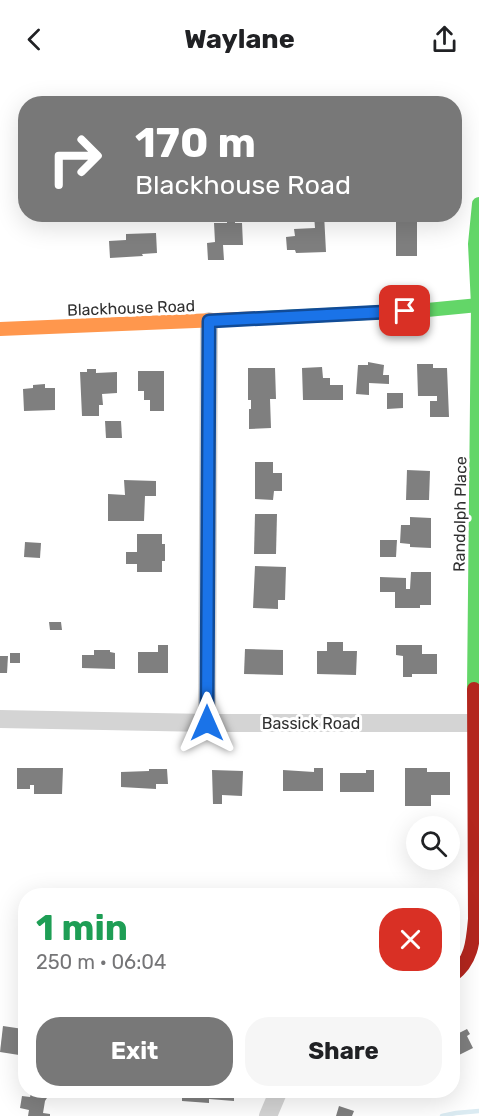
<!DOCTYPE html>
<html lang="en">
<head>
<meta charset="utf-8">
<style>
  body { margin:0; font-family:Rubik,sans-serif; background:#f6f6f6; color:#202124; height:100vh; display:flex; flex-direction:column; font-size:22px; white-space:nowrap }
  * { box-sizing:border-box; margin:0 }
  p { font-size:20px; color:#757577 }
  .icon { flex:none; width:33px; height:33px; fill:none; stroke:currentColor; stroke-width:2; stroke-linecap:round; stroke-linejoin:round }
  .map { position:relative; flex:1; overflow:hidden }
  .details { position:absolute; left:18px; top:810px; width:442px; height:210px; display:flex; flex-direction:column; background:#fff; border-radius:24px; box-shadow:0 6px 24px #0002 }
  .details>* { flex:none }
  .hud { position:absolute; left:18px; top:18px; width:444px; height:126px; border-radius:24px; box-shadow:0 6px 24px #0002; background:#787878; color:#fff; overflow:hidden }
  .fabs { position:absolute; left:406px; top:738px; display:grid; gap:12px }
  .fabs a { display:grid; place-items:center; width:54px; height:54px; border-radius:50%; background:#fff; box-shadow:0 6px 24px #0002; font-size:30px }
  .pin { position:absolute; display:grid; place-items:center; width:51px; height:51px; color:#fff; margin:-26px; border-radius:12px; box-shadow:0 3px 9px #0006 }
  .me { position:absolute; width:66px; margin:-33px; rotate:0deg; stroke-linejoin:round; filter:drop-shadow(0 0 4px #0008) }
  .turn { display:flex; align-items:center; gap:21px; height:126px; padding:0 18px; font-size:27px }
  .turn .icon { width:78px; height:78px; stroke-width:2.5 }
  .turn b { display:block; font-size:42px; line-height:51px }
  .round { display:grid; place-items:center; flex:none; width:63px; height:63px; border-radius:24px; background:#f6f6f6 }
  .headline { display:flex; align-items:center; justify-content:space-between; height:102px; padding:0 18px }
  h1 { font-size:36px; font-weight:700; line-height:45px; color:#1e9e55 }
  .cta { display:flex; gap:12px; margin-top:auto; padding:12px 18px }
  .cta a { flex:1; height:69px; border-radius:24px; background:#787878; color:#fff; font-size:24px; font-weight:700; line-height:69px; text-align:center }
  .cta a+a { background:#f6f6f6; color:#202124 }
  header { display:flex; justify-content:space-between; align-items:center; height:78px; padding:0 18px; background:#fff; font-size:27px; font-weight:700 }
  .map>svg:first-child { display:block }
</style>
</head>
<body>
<header><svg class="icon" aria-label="back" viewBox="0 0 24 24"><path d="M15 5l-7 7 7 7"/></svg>Waylane<svg class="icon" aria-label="share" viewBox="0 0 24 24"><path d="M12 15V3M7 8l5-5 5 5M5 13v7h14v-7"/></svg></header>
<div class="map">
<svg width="479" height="1038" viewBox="0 0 479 1038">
  <rect width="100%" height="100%" fill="#fff"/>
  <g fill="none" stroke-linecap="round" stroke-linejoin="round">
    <path stroke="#dbebf2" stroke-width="4.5" d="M442,1038L456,1035L479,1033"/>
  </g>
  <g fill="#7f7f7f">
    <path d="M324,136L326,174L296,175L295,172H287L286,159L295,158L294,151L315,150L314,137Z"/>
    <rect x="396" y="136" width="21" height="42"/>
    <path d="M227,141H235V145H242L243,167H223L224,182H208L207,165L215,164L214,145H227Z"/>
    <path d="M156,155L157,175L142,176L143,178L110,180L109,163L126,162V156Z"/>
    <path d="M368,284L384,287L383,297H389V306L369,305V317L356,316L358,287H368Z"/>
    <path d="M417,286H433V290H447L449,339H430V323H437V318H418Z"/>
    <path d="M322,289L323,300H330V307H343V322H303L302,290Z"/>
    <path d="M248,290H275L276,321H270L271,350L249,351V331H251V322H248Z"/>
    <path d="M87,291H96V295L117,294V315L102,316L103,327H99V338H82L80,294H87Z"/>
    <path d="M138,293H164V333H150V322H144V313H138Z"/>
    <path d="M45,306V310H55V332L24,333L23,311L33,310V307Z"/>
    <path d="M387,315H403V330L387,331Z"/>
    <path d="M105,343H121L122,360H106Z"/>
    <path d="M255,384H273V395H282V413H274L273,422L255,421Z"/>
    <path d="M407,392L430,393L429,422H406Z"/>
    <path d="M124,402L156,403V418H145L144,443H108V416L125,417Z"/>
    <path d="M255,436H277L276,476H254Z"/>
    <path d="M410,439L431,440V470L410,469V466L400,465L401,447H410Z"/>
    <path d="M137,456H162V466H165V483H162V494H137V486H126V474H137Z"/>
    <path d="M380,462H397L396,479H380Z"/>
    <path d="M25,464L41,465L40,480L24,479Z"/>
    <path d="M255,488L286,489L285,522H278V531L253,530Z"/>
    <path d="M411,494H431V527H420V530H395V514H380V499L406,500V511H410Z"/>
    <path d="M49,544H61L62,552H50Z"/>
    <path d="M327,564H343V573H357L356,597L317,596V573H327Z"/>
    <path d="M158,567H168V595H138V574H158Z"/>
    <path d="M396,567H422V576H437V596H412V599H403V578L396,577Z"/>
    <path d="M245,571L283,572V597L244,596Z"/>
    <path d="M94,572H110V574L115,575V591L82,590V577H94Z"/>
    <rect x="10" y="575" width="10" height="10"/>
    <path d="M0,578H8L7,595H0Z"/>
    <path d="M17,690H63L62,716H34V707H30V711H17Z"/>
    <path d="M314,690H323V713H283V692L314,694Z"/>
    <path d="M405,690H427V694H450V717H431V728H405Z"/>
    <path d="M149,691H167L168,706H156V711L121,709V694L149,693Z"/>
    <path d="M212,692L243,693L242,718L222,717V726H213Z"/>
    <path d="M366,692H374V714H340V695H366Z"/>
    <path d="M398,813L423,815V818H398Z"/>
    <path d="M3,948L23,951L19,977L0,974Z"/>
    <path d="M467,951L470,956L467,958L473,970L453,980V958Z"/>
    <path d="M32,1012H52L45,1023L43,1035L50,1036V1038H28L29,1032L20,1030L22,1018L30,1019Z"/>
    <path d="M182,1012H234V1023L209,1021V1025L182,1023Z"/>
    <path d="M339,1028L354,1033L352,1038H336Z"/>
  </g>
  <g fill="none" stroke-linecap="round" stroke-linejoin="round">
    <g stroke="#d4d4d4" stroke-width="18">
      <path d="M0,641L207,645H479"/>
      <path d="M207,645L209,243"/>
      <path d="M268,1038L279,1012"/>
    </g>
    <g stroke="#63d668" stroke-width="14">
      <path d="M265,240L427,232L479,227"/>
      <path d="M474,611L478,227L475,166L479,126"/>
    </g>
    <path stroke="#ff974d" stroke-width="14" d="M0,251L265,240"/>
    <path stroke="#b3261e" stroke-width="14" d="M453,897C472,883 473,863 475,841L474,611"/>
  </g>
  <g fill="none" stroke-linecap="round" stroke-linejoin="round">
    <defs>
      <path id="route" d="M207,645L209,243L405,233"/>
    </defs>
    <use href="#route" stroke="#114b97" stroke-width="15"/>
    <use href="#route" stroke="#1a73e8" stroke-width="10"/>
  </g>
  <g text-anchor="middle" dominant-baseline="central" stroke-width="6" stroke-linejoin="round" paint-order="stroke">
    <g font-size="16" fill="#303030" stroke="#fff">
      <text transform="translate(131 230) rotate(-2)">Blackhouse Road</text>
      <text transform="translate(460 436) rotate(-89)">Randolph Place</text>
      <text x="311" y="645">Bassick Road</text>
    </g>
  </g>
</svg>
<div class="fabs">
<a><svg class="icon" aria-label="search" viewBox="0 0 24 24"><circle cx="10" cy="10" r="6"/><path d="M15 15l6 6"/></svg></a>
</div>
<div class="pin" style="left:405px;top:233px;background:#d93025"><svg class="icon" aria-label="arrive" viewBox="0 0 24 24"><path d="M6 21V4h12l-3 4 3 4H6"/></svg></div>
<svg class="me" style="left:207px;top:645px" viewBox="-20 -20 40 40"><path d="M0-17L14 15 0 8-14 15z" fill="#1a73e8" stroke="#fff" stroke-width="4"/></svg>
<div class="hud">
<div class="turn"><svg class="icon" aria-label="right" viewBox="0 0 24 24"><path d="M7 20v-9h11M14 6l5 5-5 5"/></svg><div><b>170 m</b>Blackhouse Road</div></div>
</div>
<section class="details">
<div class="headline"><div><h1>1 min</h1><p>250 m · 06:04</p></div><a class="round" style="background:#d93025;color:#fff"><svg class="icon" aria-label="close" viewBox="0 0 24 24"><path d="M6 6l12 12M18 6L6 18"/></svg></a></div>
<div class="cta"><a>Exit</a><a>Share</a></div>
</section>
</div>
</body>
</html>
